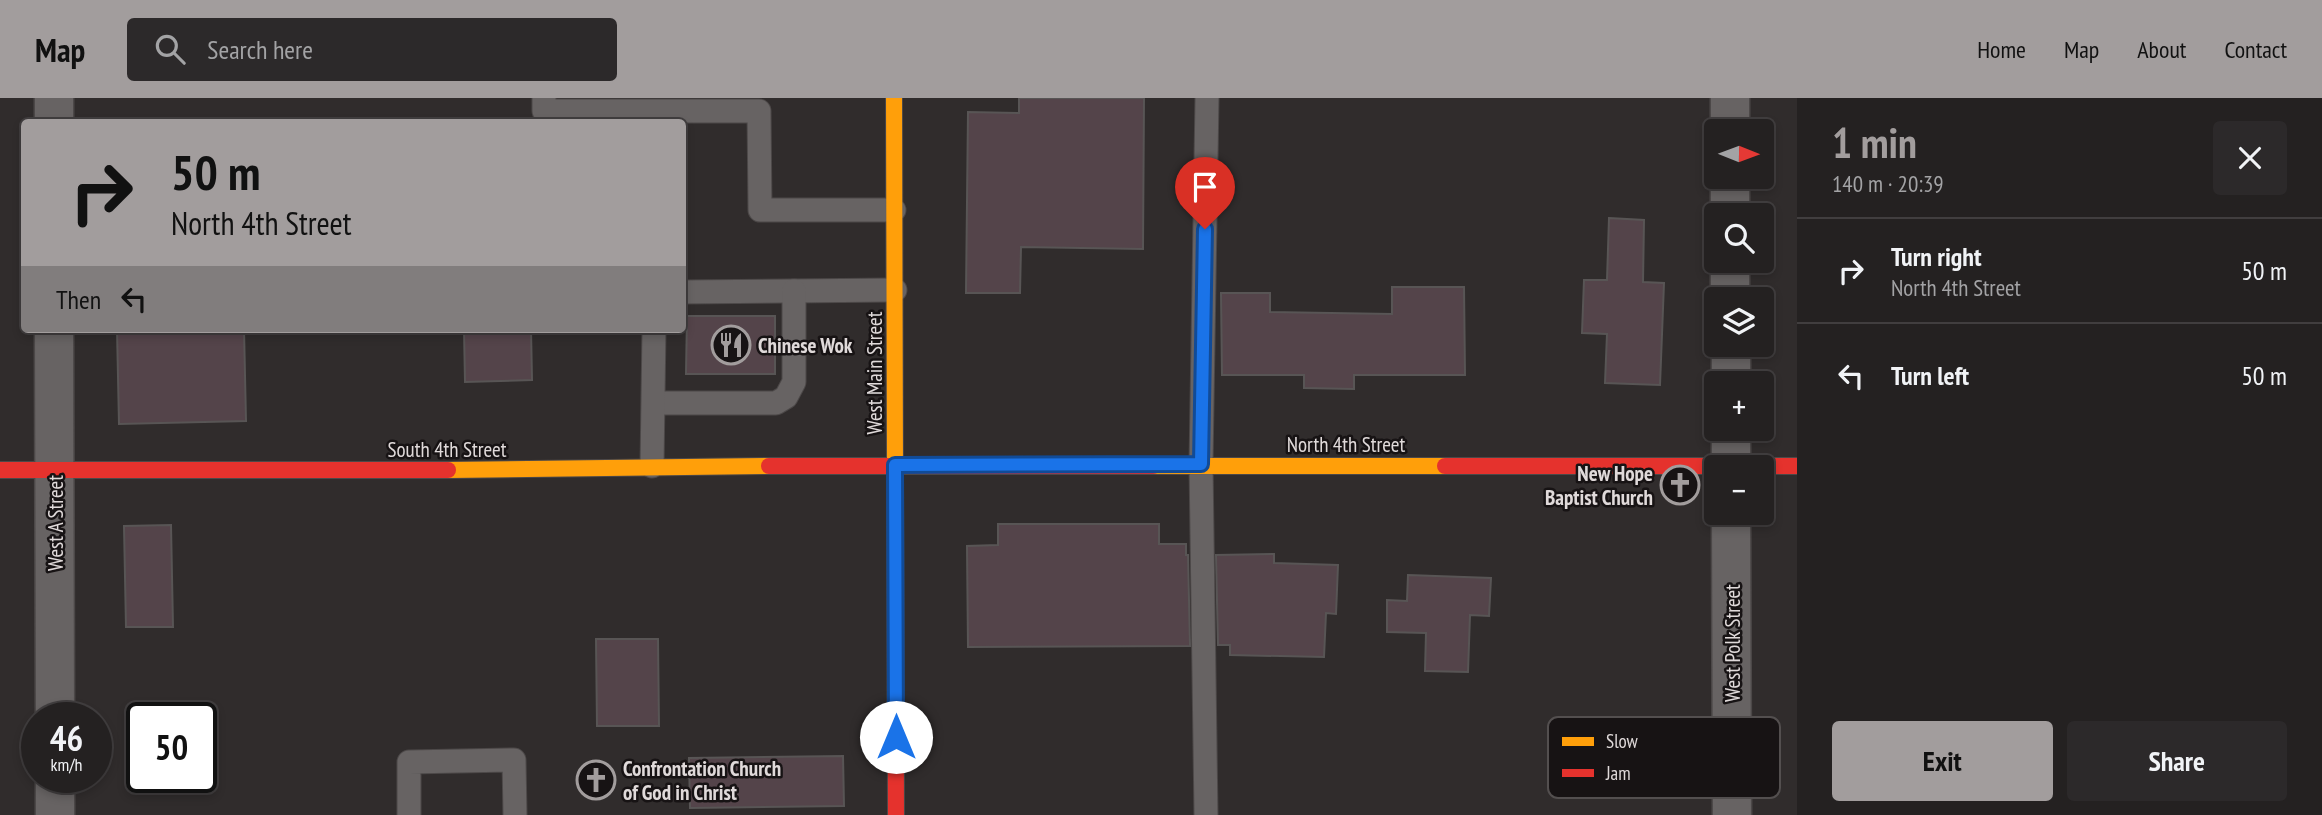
<!DOCTYPE html>
<html lang="en">
<head>
<meta charset="utf-8">
<style>
  body { margin:0; font-family:"PT Sans Narrow",sans-serif; background:#2c292a; color:#f1f3f6; height:100vh; display:flex; flex-direction:column; font-size:26px; white-space:nowrap }
  * { box-sizing:border-box; margin:0 }
  p { font-size:23px; color:#a3a3a5 }
  .icon { flex:none; width:38px; height:38px; fill:none; stroke:currentColor; stroke-width:2; stroke-linecap:round; stroke-linejoin:round }
  .map { position:relative; flex:1; overflow:hidden }
  .side { display:flex; flex-direction:column; background:#242121; width:525px }
  .side>* { flex:none }
  .banner { position:absolute; left:21px; top:21px; width:665px; height:214px; border-radius:7px; box-shadow:0 4px 10px #0003,0 0 0 2px #413e3f; background:#a29d9d; color:#111; overflow:hidden }
  .needle { width:46px; rotate:91deg }
  .buttons { position:absolute; left:1704px; top:21px; display:grid; gap:14px }
  .buttons a { display:grid; place-items:center; width:70px; height:70px; border-radius:7px; background:#242121; box-shadow:0 4px 10px #0003,0 0 0 2px #413e3f; font-size:35px }
  .speed { position:absolute; left:21px; top:604px; display:flex; gap:14px; font-size:35px; font-weight:700; text-align:center }
  .speed>* { display:grid; place-content:center; width:91px; height:91px; border-radius:50%; background:#242121; box-shadow:0 4px 10px #0003,0 0 0 2px #413e3f; line-height:1 }
  .speed small { font-size:18px; font-weight:400 }
  .speed .limit { border:4px solid #111; border-radius:10px; background:#fff; color:#111 }
  .pin { position:absolute; display:grid; place-items:center; width:60px; height:60px; color:#fff; margin:-72px -30px; border-radius:50% 50% 50% 0; rotate:-45deg; box-shadow:0 0 7px #0007 }
  .pin .icon { rotate:45deg }
  .me { position:absolute; width:77px; margin:-38px; rotate:0deg; stroke-linejoin:round; filter:drop-shadow(0 0 5px #0008) }
  .turn { display:flex; align-items:center; gap:24px; height:147px; padding:0 35px; font-size:32px }
  .turn .icon { width:91px; height:91px; stroke-width:2.5 }
  .turn b { display:block; font-size:49px; line-height:60px }
  .then { display:flex; align-items:center; height:66px; padding:0 35px; background:#0003; gap:14px; font-size:26px }
  .round { display:grid; place-items:center; flex:none; width:74px; height:74px; border-radius:7px; background:#2c292a }
  .headline { display:flex; align-items:center; justify-content:space-between; height:119px; padding:0 35px }
  h1 { font-size:42px; font-weight:600; line-height:52px; color:#a29d9d }
  .primary-button { display:flex; gap:14px; margin-top:auto; padding:14px 35px }
  .primary-button a { flex:1; height:80px; border-radius:7px; background:#a29d9d; color:#111; font-size:28px; font-weight:600; line-height:80px; text-align:center }
  .primary-button a+a { background:#2c292a; color:#f1f3f6 }
  ul { padding:0; list-style:none }
  li { display:flex; align-items:center; gap:21px; height:105px; padding:0 35px; border-top:2px solid #413e3f }
  li div { flex:1 }
  li b { display:block; font-size:26px }
  li em { font-style:normal }
  header { display:flex; align-items:center; gap:42px; box-sizing:border-box; height:98px; padding:0 35px; background:#a29d9d; color:#111 }
  header strong { font-size:33px }
  nav { display:flex; gap:38px; margin-inline-start:auto; font-size:24px }
  .search { width:490px; height:63px; background:#2c292a; display:flex; align-items:center; gap:18px; box-sizing:border-box; padding:0 24px; border-radius:7px; color:#a3a3a5; font-size:26px }
  main { display:flex; flex:1; min-height:0 }
  .map>svg:first-child { display:block }
</style>
</head>
<body>
<header>
<strong>Map</strong>
<div class="search"><svg class="icon" aria-label="search" viewBox="0 0 24 24"><circle cx="10" cy="10" r="6"/><path d="M15 15l6 6"/></svg>Search here</div>
<nav><a>Home</a><a>Map</a><a>About</a><a>Contact</a></nav>
</header>
<main>
<div class="map">
<svg width="1797" height="717" viewBox="0 0 1797 717">
  <rect width="100%" height="100%" fill="#302c2c"/>
  <g fill="#54444a" stroke="#585555" stroke-width="2">
    <path d="M1019,0H1144L1143,151L1021,149L1020,195H966L968,14L1019,15Z"/>
    <path d="M1609,120L1644,122L1643,184L1664,185L1660,287L1605,285L1607,236L1582,235L1584,182H1607Z"/>
    <path d="M1392,189H1464L1465,277H1354V291L1304,290V277H1222L1221,195H1270V214L1392,216Z"/>
    <path d="M687,218H775V276H686Z"/>
    <path d="M117,231H244L246,323L119,326Z"/>
    <path d="M464,231H531L532,282L465,284Z"/>
    <path d="M998,426H1159V446H1186V457H1188L1190,548L968,549L967,448L998,447Z"/>
    <path d="M171,427L173,529H126L124,428Z"/>
    <path d="M1274,456V465L1338,467L1336,516L1326,515L1324,559L1230,557V547H1218L1216,457Z"/>
    <path d="M1408,477L1491,480L1489,518L1470,517L1468,574L1425,573L1426,535L1387,534V502L1407,503Z"/>
    <path d="M596,541H658L659,628H597Z"/>
    <path d="M843,658L844,708L690,710L689,660Z"/>
  </g>
  <g fill="none" stroke-linecap="round" stroke-linejoin="round">
    <defs>
      <g id="lane">
        <path d="M544,0V13H759L760,112H894"/>
        <path d="M682,194L895,192"/>
        <path d="M655,305H776L786,299L794,284V193"/>
        <path d="M652,368L654,231"/>
        <path d="M409,717V664L514,662L515,717"/>
        <path d="M1206,717L1201,366L1207,0"/>
      </g>
      <g id="street">
        <path d="M54,0V24"/>
        <path d="M1730,0V33"/>
        <path d="M1730,79V117"/>
        <path d="M1730,163V201"/>
        <path d="M54,231L55,620"/>
        <path d="M1731,247V285"/>
        <path d="M1731,331V369"/>
        <path d="M1731,415L1732,717"/>
        <path d="M55,679V717"/>
      </g>
      <g id="slow">
        <path d="M894,0L895,374"/>
        <path d="M1153,368H1445"/>
        <path d="M448,372L769,368"/>
      </g>
      <g id="jam">
        <path d="M769,368H1153"/>
        <path d="M1445,368H1797"/>
        <path d="M0,372H448"/>
        <path d="M895,374L896,717"/>
      </g>
    </defs>
    <use href="#lane" stroke="#4c4848" stroke-width="25"/>
    <use href="#street" stroke="#4c4848" stroke-width="41"/>
    <use href="#slow" stroke="#4c4848" stroke-width="18"/>
    <use href="#jam" stroke="#4c4848" stroke-width="18"/>
    <use href="#lane" stroke="#676363" stroke-width="23"/>
    <use href="#street" stroke="#676363" stroke-width="38"/>
    <use href="#slow" stroke="#ff9f0a" stroke-width="16"/>
    <use href="#jam" stroke="#e5322d" stroke-width="16"/>
  </g>
  <g fill="none" stroke-linecap="round" stroke-linejoin="round">
    <defs>
      <path id="route" d="M896,639L895,367L1201,366L1205,131"/>
    </defs>
    <use href="#route" stroke="#114b97" stroke-width="18"/>
    <use href="#route" stroke="#1a73e8" stroke-width="12"/>
  </g>
  <defs>
    <symbol id="restaurant-ring" viewBox="-11 -11 22 22"><circle r="9.5" fill="#171314" stroke="#a29d9d" stroke-width="1.5"/><path d="M-5-6h1v4h1v-4h1v4h1v-4h1v5L-1.5 .5V6h-2V.5L-5-1ZM5-6V6H3V1.5H1.5Q1.5-4 5-6Z" fill="#a29d9d"/></symbol>
    <symbol id="church-ring" viewBox="-11 -11 22 22"><circle r="9.5" fill="#171314" stroke="#a29d9d" stroke-width="1.5"/><path d="M-1.2-6h2.4v3.5h3.3v2.4h-3.3V6h-2.4V-.1h-3.3v-2.4h3.3Z" fill="#a29d9d"/></symbol>
  </defs>
  <g fill-rule="evenodd">
    <use href="#restaurant-ring" x="709" y="225" width="44" height="44"/>
    <use href="#church-ring" x="1658" y="365" width="44" height="44"/>
    <use href="#church-ring" x="574" y="660" width="44" height="44"/>
  </g>
  <g text-anchor="middle" dominant-baseline="central" stroke-width="5" stroke-linejoin="round" paint-order="stroke">
    <g font-size="21" font-weight="bold" fill="#e0dada" stroke="#171314" text-anchor="start">
      <text x="758" y="247">Chinese Wok</text>
      <text x="1653" y="375" text-anchor="end">New Hope<tspan x="1653" dy="24">Baptist Church</tspan></text>
      <text x="623" y="670">Confrontation Church<tspan x="623" dy="24">of God in Christ</tspan></text>
    </g>
    <g font-size="21" fill="#e0dada" stroke="#171314">
      <text transform="translate(874 275) rotate(-90)">West Main Street</text>
      <text x="1346" y="346">North 4th Street</text>
      <text x="447" y="351">South 4th Street</text>
      <text transform="translate(55 425) rotate(-90)">West A Street</text>
      <text transform="translate(1732 545) rotate(-90)">West Polk Street</text>
    </g>
  </g>
  <rect x="1548" y="619" width="232" height="81" rx="10" fill="#171314" stroke="#534f4f" stroke-width="2"/>
  <rect x="1562" y="639" width="32" height="9" fill="#ff9f0a"/>
  <rect x="1562" y="671" width="32" height="8" fill="#e5322d"/>
  <g font-size="19" fill="#e0dada">
    <text x="1606" y="650">Slow</text>
    <text x="1606" y="682">Jam</text>
  </g>
</svg>
<div class="buttons">
<a><svg class="needle" viewBox="-14 -14 28 28"><path d="M0-13l5 13h-10z" fill="#e53935"/><path d="M0 13l5-13h-10z" fill="#a3a3a5"/></svg></a>
<a><svg class="icon" aria-label="search" viewBox="0 0 24 24"><circle cx="10" cy="10" r="6"/><path d="M15 15l6 6"/></svg></a>
<a><svg class="icon" aria-label="layers" viewBox="0 0 24 24"><path d="M12 4l9 5-9 5-9-5zM3 14l9 5 9-5"/></svg></a>
<a>+</a>
<a>−</a>
</div>
<div class="speed"><div>46<small>km/h</small></div><div class="limit">50</div></div>
<div class="pin" style="left:1205px;top:131px;background:#d93025"><svg class="icon" aria-label="arrive" viewBox="0 0 24 24"><path d="M6 21V4h12l-3 4 3 4H6"/></svg></div>
<svg class="me" style="left:896px;top:639px" viewBox="-20 -20 40 40"><circle r="19" fill="#fff"/><path d="M0-13L10 11 0 6-10 11z" fill="#1a73e8"/></svg>
<div class="banner">
<div class="turn"><svg class="icon" aria-label="right" viewBox="0 0 24 24"><path d="M7 20v-9h11M14 6l5 5-5 5"/></svg><div><b>50 m</b>North 4th Street</div></div>
<div class="then">Then<svg class="icon" aria-label="left" viewBox="0 0 24 24"><path d="M17 20v-9H6M10 6l-5 5 5 5"/></svg></div>
</div>
</div>
<section class="side">
<div class="headline"><div><h1>1 min</h1><p>140 m · 20:39</p></div><a class="round"><svg class="icon" aria-label="close" viewBox="0 0 24 24"><path d="M6 6l12 12M18 6L6 18"/></svg></a></div>
<ul>
<li><svg class="icon" aria-label="right" viewBox="0 0 24 24"><path d="M7 20v-9h11M14 6l5 5-5 5"/></svg><div><b>Turn right</b><p>North 4th Street</p></div><em>50 m</em></li>
<li><svg class="icon" aria-label="left" viewBox="0 0 24 24"><path d="M17 20v-9H6M10 6l-5 5 5 5"/></svg><div><b>Turn left</b></div><em>50 m</em></li>
</ul>
<div class="primary-button"><a>Exit</a><a>Share</a></div>
</section>
</main>
</body>
</html>
